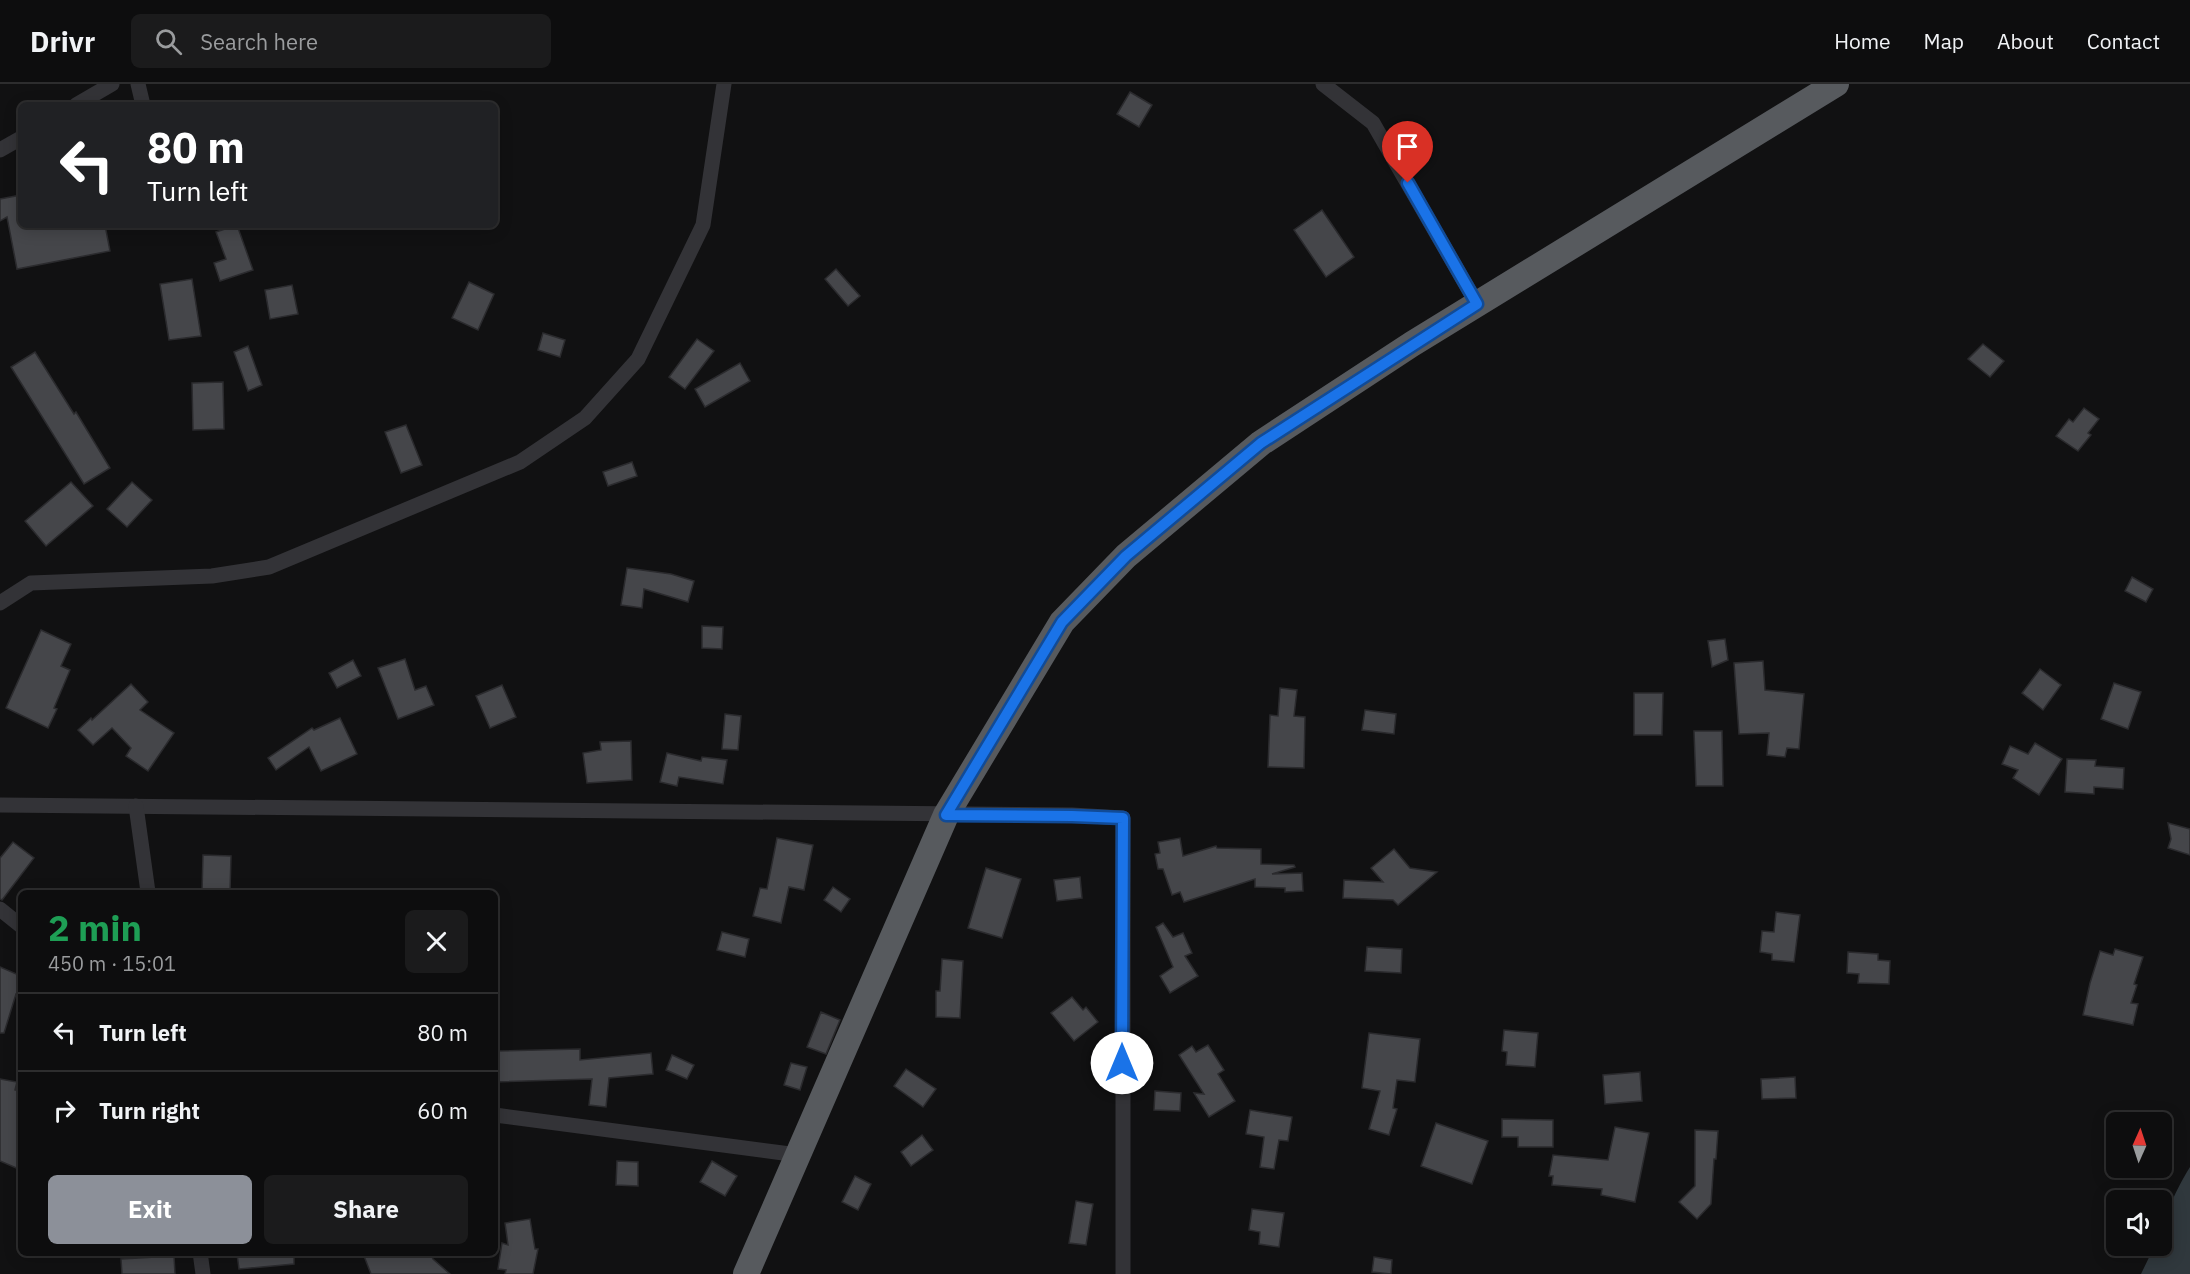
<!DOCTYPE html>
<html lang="en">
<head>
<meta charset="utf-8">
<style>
  body { margin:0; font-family:"IBM Plex Sans",sans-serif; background:#1b1b1c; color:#f1f3f6; height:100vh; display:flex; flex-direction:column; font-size:22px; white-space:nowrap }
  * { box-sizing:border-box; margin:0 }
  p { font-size:20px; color:#9a9c9e }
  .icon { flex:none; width:33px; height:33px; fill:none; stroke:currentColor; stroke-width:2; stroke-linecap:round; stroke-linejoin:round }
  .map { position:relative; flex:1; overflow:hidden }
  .sheet { position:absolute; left:18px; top:806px; width:480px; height:366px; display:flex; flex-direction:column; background:#0d0d0e; border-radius:9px; box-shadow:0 3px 15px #0003,0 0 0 2px #2d2d2e }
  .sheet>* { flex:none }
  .banner { position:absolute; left:18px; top:18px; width:480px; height:126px; border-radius:9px; box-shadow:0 3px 15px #0003,0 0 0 2px #2d2d2e; background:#202124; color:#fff; overflow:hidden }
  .needle { width:39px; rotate:3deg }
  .controls { position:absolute; left:2106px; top:1028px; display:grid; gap:12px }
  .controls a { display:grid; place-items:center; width:66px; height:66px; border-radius:9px; background:#0d0d0e; box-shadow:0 3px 15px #0003,0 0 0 2px #2d2d2e; font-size:30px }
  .pin { position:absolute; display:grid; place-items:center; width:51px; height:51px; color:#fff; margin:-62px -26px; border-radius:50% 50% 50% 0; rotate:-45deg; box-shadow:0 0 6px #0007 }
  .pin .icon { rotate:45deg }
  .me { position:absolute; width:66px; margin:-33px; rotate:0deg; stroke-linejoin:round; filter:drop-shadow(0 0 4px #0008) }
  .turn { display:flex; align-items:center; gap:21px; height:126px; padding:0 30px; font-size:27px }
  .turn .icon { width:78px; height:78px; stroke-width:2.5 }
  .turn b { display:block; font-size:42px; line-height:51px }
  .round { display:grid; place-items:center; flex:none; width:63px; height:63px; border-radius:9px; background:#1b1b1c }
  .headline { display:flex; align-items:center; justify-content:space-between; height:102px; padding:0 30px }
  h1 { font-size:36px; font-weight:700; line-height:45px; color:#1e9e55 }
  .button { display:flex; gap:12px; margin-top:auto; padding:12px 30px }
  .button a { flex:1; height:69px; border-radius:9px; background:#8c9099; color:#fff; font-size:24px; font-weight:700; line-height:69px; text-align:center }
  .button a+a { background:#1b1b1c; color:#f1f3f6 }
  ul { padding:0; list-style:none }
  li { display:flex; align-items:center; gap:18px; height:78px; padding:0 30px; border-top:2px solid #2d2d2e }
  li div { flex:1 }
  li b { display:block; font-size:22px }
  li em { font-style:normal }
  header { display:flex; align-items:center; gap:36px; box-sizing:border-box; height:84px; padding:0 30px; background:#0d0d0e; border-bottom:2px solid #2d2d2e }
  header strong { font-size:28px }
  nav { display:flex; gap:33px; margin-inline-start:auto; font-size:21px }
  .search { width:420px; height:54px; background:#1b1b1c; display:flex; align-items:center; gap:15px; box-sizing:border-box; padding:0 21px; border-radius:9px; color:#9a9c9e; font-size:22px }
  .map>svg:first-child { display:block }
</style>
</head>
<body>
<header>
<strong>Drivr</strong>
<div class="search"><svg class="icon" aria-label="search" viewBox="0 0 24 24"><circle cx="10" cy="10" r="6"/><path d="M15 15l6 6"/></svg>Search here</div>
<nav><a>Home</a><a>Map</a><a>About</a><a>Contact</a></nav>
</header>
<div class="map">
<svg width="2190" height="1190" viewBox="0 0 2190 1190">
  <rect width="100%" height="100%" fill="#111112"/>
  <path fill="#30383d" d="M2190,1083V1190H2141L2155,1161H2162C2162,1133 2176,1106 2190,1083Z"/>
  <g fill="#45464a" stroke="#2b2b2e" stroke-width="1.5">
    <path d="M1130,8L1152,21L1139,43L1117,30Z"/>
    <path d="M21,111V141H105L110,167L17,185L7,133L0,137V115Z"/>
    <path d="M1322,126L1354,173L1326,193L1294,146Z"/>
    <path d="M237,141L253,186L220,197L214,179L226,175L216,148Z"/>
    <path d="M836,185L860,212L848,222L825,195Z"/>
    <path d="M192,195L201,252L169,256L160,200Z"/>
    <path d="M469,198L494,210L478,246L452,234Z"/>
    <path d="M292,201L298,230L270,235L265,206Z"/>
    <path d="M543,249L565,256L560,273L538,266Z"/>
    <path d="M697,255L714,267L685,305L669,293Z"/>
    <path d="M1983,260L2004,277L1990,293L1968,275Z"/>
    <path d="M248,262L262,301L248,307L234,268Z"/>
    <path d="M35,268L74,330L76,328L110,384L84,400L11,283Z"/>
    <path d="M740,279L750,297L705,323L695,305Z"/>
    <path d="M223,298L224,345L193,346L192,299Z"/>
    <path d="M2084,324L2099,335L2088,349L2091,351L2078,367L2056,352L2069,335L2073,338Z"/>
    <path d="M406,341L422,381L401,389L385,348Z"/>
    <path d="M632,378L637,392L608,402L603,388Z"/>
    <path d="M71,398L93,422L46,462L25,437Z"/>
    <path d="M132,398L152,416L127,443L107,425Z"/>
    <path d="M627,484L671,490L694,497L688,518L644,505L642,524L621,521Z"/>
    <path d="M2132,493L2153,505L2146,518L2125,507Z"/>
    <path d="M702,542L723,543L722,565L702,564Z"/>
    <path d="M41,546L71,560L61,582L70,586L54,624L57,625L48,644L6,624Z"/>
    <path d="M1725,555L1728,576L1712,583L1708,557Z"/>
    <path d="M405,575L415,606L426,602L434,621L398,635L378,584Z"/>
    <path d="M353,576L361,592L337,604L329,589Z"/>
    <path d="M1763,577L1765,606L1804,610L1799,665L1787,664L1785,673L1767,671L1769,649L1739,650L1734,579Z"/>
    <path d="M2040,585L2061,601L2043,626L2022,609Z"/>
    <path d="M2114,599L2141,608L2128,645L2101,635Z"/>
    <path d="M131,600L148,618L140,626L174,649L148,687L126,672L131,664L112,644L93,661L78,646L91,634L92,636Z"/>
    <path d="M502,601L516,633L490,644L476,612Z"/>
    <path d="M1280,604L1297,606L1294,632L1305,633L1304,684L1268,683L1270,631L1278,632Z"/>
    <path d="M1634,609H1663L1662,651H1634Z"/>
    <path d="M1365,626L1396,630L1394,650L1362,646Z"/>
    <path d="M725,630L741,632L738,666L722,665Z"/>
    <path d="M340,634L357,670L321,687L309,663L276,686L268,674L312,644L314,646Z"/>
    <path d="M1694,647H1722L1723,702H1696Z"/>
    <path d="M631,657L632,696L587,699L583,669L601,666L600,658Z"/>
    <path d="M2035,659L2062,675L2039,711L2013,694L2018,686L2002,680L2010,662L2028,670Z"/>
    <path d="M667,669L701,677L702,673L727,676L723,700L679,693L677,702L660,698Z"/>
    <path d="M2067,675L2096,676L2095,682L2124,684L2123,705L2094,703V710L2065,708Z"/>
    <path d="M2168,739L2190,745V771L2168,764L2171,755Z"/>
    <path d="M777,754L813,761L804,806L789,803L781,839L753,832L760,804L767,805Z"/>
    <path d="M1180,754L1183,772L1216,762L1217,764L1261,765V780L1294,781L1295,783L1272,790L1302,789L1303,807L1285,808V804L1255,803V795L1184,818L1180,808L1172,811L1163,785H1158L1155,770L1160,769L1158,758Z"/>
    <path d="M13,758L34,774L2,816L0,815V774Z"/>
    <path d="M1394,765L1410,784L1437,788L1398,821L1393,816L1343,814L1344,796L1383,798L1371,784Z"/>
    <path d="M203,771L231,772L230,808H202Z"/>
    <path d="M986,784L1021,795L1002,854L968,844Z"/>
    <path d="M1080,793L1082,814L1057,817L1054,796Z"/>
    <path d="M833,803L850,815L841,828L824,816Z"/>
    <path d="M1776,828L1800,831L1794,878L1772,876V870L1760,868L1762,847L1774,848Z"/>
    <path d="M1163,839L1173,853L1183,849L1192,869L1185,872L1198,892L1170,909L1160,892L1173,883L1156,843Z"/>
    <path d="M722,848L749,855L745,873L717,866Z"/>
    <path d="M1367,863L1402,865L1401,889L1365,887Z"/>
    <path d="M2115,865L2143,873L2134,900L2137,901L2131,919L2138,920L2133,941L2083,931L2090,899L2100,867L2113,871Z"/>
    <path d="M1848,868L1878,870V876L1890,877L1889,900L1858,899L1859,890L1847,889Z"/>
    <path d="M942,875L963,877L960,934L936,933V907H940Z"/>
    <path d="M0,883L21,892V912L16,910L4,949H0Z"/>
    <path d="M1072,913L1083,926L1086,923L1098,938L1074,957L1051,929Z"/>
    <path d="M821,928L840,936L826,970L807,963Z"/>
    <path d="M1504,946L1538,949L1535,983L1506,981L1507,968L1502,967Z"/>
    <path d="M1369,949L1420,955L1415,998L1397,996L1393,1024L1397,1025L1389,1051L1369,1045L1380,1007L1362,1004Z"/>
    <path d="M1208,961L1224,986L1218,990L1235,1017L1209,1033L1194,1009L1204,1010L1179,971L1192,962L1196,968Z"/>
    <path d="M580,965V976L651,969L653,990L609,994L606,1023L589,1021L592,995L495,998V967Z"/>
    <path d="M672,971L694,981L687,995L666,986Z"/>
    <path d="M791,979L807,983L800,1006L784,1001Z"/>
    <path d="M906,985L936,1005L923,1023L894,1002Z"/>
    <path d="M1640,988L1642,1017L1605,1020L1603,991Z"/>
    <path d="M1795,993L1796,1014L1762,1015L1761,995Z"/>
    <path d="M0,995L17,998L15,1006L21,1007V1086L0,1077Z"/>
    <path d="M1155,1007L1181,1009L1180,1027L1154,1026Z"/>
    <path d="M1250,1026L1292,1033L1288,1057L1279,1056L1274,1085L1260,1083L1264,1053L1246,1050Z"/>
    <path d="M1502,1035L1553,1036V1063H1518V1053H1502Z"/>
    <path d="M1436,1039L1488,1057L1472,1100L1421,1082Z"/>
    <path d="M1615,1043L1649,1049L1635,1118L1601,1111L1602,1105L1552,1101L1553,1092H1549L1553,1071L1608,1076Z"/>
    <path d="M1695,1046L1718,1047L1716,1075H1714L1711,1120L1697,1135L1679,1118L1695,1102Z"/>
    <path d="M922,1051L933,1066L911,1082L901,1068Z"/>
    <path d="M617,1077L638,1078V1102L616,1101Z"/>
    <path d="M712,1077L737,1092L725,1112L700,1098Z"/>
    <path d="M855,1092L871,1100L858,1126L842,1118Z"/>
    <path d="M1076,1117L1093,1120L1086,1161L1069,1159Z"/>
    <path d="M1252,1125L1284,1129L1279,1163L1259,1160L1260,1148L1249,1146Z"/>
    <path d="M530,1135L535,1165H538L533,1190H505L506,1186L498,1185L502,1159L508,1161L505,1139Z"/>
    <path d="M244,1168H294V1180L239,1185L237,1170Z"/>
    <path d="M375,1168H430L433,1175L450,1190H371L364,1172Z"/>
    <path d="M174,1172L175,1190H122L121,1175Z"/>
    <path d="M1374,1173L1392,1176L1391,1190L1372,1188Z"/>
  </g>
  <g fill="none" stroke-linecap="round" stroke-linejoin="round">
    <g stroke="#333337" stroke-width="15">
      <path d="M138,0L143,21"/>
      <path d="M1323,0L1373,39L1477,220"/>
      <path d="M76,21L112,0"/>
      <path d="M0,66L21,54"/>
      <path d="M0,519L31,499L212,492L269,483L520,378L585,334L638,275L703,141L724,0"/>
      <path d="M0,721L1072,731L1123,734V1190"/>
      <path d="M136,722L148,808"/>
      <path d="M0,825L21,842"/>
      <path d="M495,1031L798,1071"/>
      <path d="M200,1168L203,1190"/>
    </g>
    <path stroke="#575a5e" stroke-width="26" d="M746,1190L946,731L1062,538L1126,472L1261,359L1412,260L1836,0"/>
  </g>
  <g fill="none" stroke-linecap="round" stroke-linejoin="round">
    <defs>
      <path id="route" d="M1122,979L1123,734L1072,732L946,731L1062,538L1126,472L1261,359L1477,220L1408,99"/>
    </defs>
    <use href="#route" stroke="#114b97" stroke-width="15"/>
    <use href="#route" stroke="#1a73e8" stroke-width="10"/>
  </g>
</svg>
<div class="controls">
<a><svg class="needle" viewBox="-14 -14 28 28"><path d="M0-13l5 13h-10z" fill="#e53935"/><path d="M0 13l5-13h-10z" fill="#9a9c9e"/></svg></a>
<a><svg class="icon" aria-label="sound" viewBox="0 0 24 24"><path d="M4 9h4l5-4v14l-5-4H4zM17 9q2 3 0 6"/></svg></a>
</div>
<div class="pin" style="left:1408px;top:99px;background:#d93025"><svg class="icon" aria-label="arrive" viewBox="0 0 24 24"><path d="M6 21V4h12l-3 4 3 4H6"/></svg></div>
<svg class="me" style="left:1122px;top:979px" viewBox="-20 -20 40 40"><circle r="19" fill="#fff"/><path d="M0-13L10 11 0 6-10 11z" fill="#1a73e8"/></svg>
<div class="banner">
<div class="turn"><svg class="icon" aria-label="left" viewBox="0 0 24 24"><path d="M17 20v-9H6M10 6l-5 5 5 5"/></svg><div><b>80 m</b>Turn left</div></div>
</div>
<section class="sheet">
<div class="headline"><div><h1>2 min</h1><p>450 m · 15:01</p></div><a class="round"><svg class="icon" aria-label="close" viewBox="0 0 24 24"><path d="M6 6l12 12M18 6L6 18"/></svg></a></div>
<ul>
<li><svg class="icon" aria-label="left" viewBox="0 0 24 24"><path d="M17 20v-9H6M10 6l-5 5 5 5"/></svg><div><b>Turn left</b></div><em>80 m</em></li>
<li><svg class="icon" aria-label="right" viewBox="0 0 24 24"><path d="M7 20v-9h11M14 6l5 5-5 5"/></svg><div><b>Turn right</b></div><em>60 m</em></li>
</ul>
<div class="button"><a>Exit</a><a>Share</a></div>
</section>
</div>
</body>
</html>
